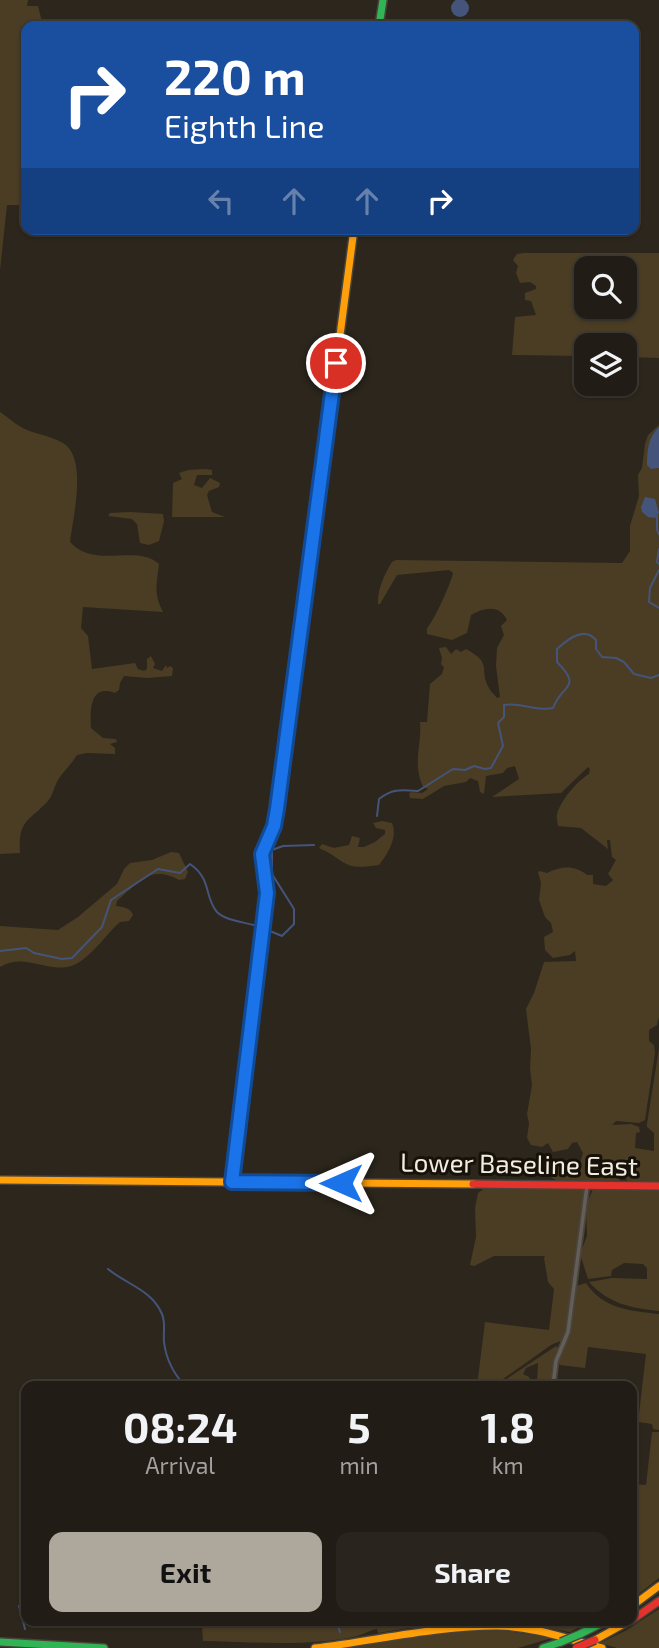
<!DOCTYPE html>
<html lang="en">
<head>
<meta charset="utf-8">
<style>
  body { margin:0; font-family:"Exo 2",sans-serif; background:#29251e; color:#f1f3f6; height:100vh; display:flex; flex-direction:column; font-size:26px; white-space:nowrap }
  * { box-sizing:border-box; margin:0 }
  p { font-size:23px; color:#a2a1a0 }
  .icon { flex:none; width:38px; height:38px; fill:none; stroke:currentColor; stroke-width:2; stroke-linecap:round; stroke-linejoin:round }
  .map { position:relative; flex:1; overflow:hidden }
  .details { position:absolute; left:21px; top:1381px; width:616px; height:245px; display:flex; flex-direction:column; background:#211c15; border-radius:14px; box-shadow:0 2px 5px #0004,0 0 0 2px #3e3a34 }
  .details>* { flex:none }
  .hud { position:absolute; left:21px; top:21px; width:618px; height:214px; border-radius:14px; box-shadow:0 2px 5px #0004,0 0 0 2px #3e3a34; background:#1a4fa0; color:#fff; overflow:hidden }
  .controls { position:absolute; left:574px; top:256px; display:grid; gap:14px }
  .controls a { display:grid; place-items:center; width:63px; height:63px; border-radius:14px; background:#211c15; box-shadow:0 2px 5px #0004,0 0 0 2px #3e3a34; font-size:35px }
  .pin { position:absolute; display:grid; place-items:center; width:60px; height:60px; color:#fff; margin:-30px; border:4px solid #fff; border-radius:50%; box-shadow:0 2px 7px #0007 }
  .me { position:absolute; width:77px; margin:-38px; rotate:270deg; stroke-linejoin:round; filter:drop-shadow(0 0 5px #0008) }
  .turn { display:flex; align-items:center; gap:24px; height:147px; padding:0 28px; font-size:32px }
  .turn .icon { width:91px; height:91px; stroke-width:2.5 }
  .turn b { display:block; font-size:49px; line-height:60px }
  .lanes { display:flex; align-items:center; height:66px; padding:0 28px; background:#0003; justify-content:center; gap:35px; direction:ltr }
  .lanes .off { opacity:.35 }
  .eta { display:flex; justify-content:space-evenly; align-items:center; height:119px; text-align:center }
  .eta b { font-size:42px; font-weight:700; line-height:49px }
  .cta { display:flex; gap:14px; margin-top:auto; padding:14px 28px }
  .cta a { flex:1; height:80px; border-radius:14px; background:#ada79c; color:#111; font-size:28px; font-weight:700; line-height:80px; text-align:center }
  .cta a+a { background:#29251e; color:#f1f3f6 }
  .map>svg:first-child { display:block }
</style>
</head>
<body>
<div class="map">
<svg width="659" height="1648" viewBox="0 0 659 1648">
  <rect width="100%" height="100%" fill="#2c261c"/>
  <g fill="#4b3d24" fill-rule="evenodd">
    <path d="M0,0H28L27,6H38L43,26H26V205H7L0,270Z"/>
    <path d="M524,253H659V358L625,357V345H586V356L512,355L515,317L536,315L531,301L525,300V293L536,289V286L530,282L520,283L516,273L518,266L513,260L517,254ZM586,268H625V306H586Z"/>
    <path d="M0,412C9,418 17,426 27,430C40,435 51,436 63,443C88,458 73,517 70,542C95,570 136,543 159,564C157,583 153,593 163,612L83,607L81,628L88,636L92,669L135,663L138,669L144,671L147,669V659L151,656L155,664L153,668L162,671L166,665L167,668L170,666L173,668L172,676L147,678L124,676L120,683L119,690L115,693C90,684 90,709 91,728L103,738L116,739L117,742L110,744L115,748V754L87,753L77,755C72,763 66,769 60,777C54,784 54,795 47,802C28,822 18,820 20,853L0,854Z"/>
    <path d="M659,425V1017L657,1025L649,1030V1041L654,1045L655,1053L645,1120L639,1123L616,1121L612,1125L631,1124L639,1127L640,1132L636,1133L635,1148L654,1151V1133L647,1127V1124L659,1048V1184L629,1183L617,1165L620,1182C612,1183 605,1181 597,1181C583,1181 563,1187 551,1177L557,1173L559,1162H561L562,1166L575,1171L578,1170L583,1153L577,1142L572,1143L568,1149L553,1152L548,1143L542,1147L531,1145L527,1138L529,1123L527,1114L532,1085L530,1069L531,1049L526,1009L534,993L544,962L576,961L575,951L570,955L553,958L545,950L544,937L553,932L551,923L545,917L539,900L541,883L538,872L540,871L547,873C562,866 574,865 587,875H593V884L606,886L613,880L608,874L616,860L612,857L610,840H607L608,849L581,828L558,826C558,825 556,815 557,815C559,802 578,780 589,774L590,769L588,767L561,793L492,797L519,779L515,766L507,768L503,773L486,776L484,794L480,792L478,781L470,778L466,782L444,786L423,799L410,798L409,794L411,792L422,793L428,789L423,787C412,761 422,746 420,722H427L430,684L442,674L444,667L441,664L442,658L439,648L446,647L451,654L456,649L461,652L466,649C494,664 478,669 489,688C491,692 494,694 497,698L500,697L496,666L497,648L504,635L501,626L507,620C499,604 484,608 471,615L467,633L452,640L427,634V628C433,623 452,581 453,573L449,570L397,575L380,604H378C377,590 385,573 392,562L396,560L622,563L630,551V526L639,496L638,475L642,468L645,444L648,435Z"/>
    <path d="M206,469L212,470V475H197L194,485L202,488L210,478L220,483L219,487L209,491L207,495L212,512L225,517H172L173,483L182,479L179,473L188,470Z"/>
    <path d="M130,512L163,514L164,521L159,541L149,545L140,543L137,524L132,519L108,516L110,513Z"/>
    <path d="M382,821L392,823C398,837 388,854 379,865C341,871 348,861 319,848L322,844L334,848L349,845L352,836L360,838L358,847H364L375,842L385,834V830L376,828L373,823Z"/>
    <path d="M171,852L179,853L188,872L185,879L179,880C150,864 138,883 117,901L116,906C123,907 130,907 133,915L129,921L120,922C106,934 90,960 71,966C46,973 24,952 0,967V926L58,930L78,917L117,884L124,869L130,863L152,860Z"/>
    <path d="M496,1187L579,1188L583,1190L584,1197L565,1335L563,1340L551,1345L493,1386H477L485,1322L549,1330L554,1289L548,1282L544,1258L545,1256H494L474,1266L470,1265L476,1237L475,1208L478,1193L485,1188Z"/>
    <path d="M600,1188L659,1190V1311C631,1308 609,1304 589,1282L612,1278L647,1279V1268L643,1264L624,1263L612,1270L611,1276L588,1279L580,1254L587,1236L586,1206L593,1189Z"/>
    <path d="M586,1283C603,1309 631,1311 659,1314V1430L653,1429L652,1424L638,1422L646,1354L588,1347L585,1368L560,1365L558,1362L569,1336L576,1286Z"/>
    <path d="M556,1346L559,1349L552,1365L550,1386H537L538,1363L526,1368L523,1374L529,1377L533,1386H496Z"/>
    <path d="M652,1432H659V1578L632,1599V1484L646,1485Z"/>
    <path d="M659,1609V1648H617L600,1643L625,1631Z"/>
    <path d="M321,1620H470V1621L439,1623L378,1633L377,1629C370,1630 364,1634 357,1636C310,1647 251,1642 203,1641L202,1625C227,1626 304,1633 321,1620Z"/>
    <path d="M488,1621H591L570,1632L532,1625Z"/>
    <path d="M461,1630H500L552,1638L518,1648H333Z"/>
  </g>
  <g fill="#44547a">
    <circle cx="460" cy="8" r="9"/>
    <path d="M659,427V468L651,469L647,465C647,451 648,437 659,427Z"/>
    <path d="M645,497L655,499L659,513L655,518L648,517L642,512L641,507Z"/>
  </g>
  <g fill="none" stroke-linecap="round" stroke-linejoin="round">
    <g stroke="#44547a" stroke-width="2">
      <path d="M657,516V530L659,534"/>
      <path d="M659,549L657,562L659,564"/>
      <path d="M659,570L650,588L649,602L659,608"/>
      <path d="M377,816L379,799C393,788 402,790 418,791L453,769L465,770L474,766L485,769L491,768L503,746L498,723L504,717V705C521,702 537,712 553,708C562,684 583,688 557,662V649C568,639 584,626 596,640V649L602,657L616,658L624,662L634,674L651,678L659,675"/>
      <path d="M265,929L282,936L294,924V909L272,874V850L283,846L314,845"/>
      <path d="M0,951L26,948L34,953L62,959L72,958L102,927L111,900L158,869L180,873L190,864C212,879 204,897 217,912C227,922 248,922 260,927"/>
      <path d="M108,1269C126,1284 152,1290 162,1314C166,1324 163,1332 164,1342C166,1359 173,1373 185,1386"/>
      <path d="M19,1606L25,1629"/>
      <path d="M336,1620L340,1632"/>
    </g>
    <defs>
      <path id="street" d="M553,1386L556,1361L568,1332L587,1186"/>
      <g id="fast">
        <path d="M379,26L383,0"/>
        <path d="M232,1182L267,893L262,854L274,826L277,809L317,510"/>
        <path d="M580,1634L608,1620"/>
        <path d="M0,1642L104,1648"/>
        <path d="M543,1648L561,1642"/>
      </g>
      <g id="slow">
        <path d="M317,510L354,229"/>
        <path d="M0,1180L473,1184"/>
        <path d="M632,1606L659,1586"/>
        <path d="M595,1640L631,1620"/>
        <path d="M315,1648C375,1641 436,1626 497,1626C532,1626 568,1639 602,1648"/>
      </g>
      <g id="jam">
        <path d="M473,1184L659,1186"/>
        <path d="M632,1620L659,1601"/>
      </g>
    </defs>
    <use href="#street" stroke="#49433b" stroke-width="7"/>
    <use href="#fast" stroke="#49433b" stroke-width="10"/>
    <use href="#slow" stroke="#49433b" stroke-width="10"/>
    <use href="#jam" stroke="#49433b" stroke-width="10"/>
    <use href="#street" stroke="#635e57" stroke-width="3.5"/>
    <use href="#fast" stroke="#30b455" stroke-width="7"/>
    <use href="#slow" stroke="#ff9f0a" stroke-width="7"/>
    <use href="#jam" stroke="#e5322d" stroke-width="7"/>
    <defs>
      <path id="fast-bridge" d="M561,1642L580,1634"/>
      <path id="jam-bridge" d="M576,1648L595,1640"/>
    </defs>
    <use href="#fast-bridge" stroke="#49433b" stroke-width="10" stroke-linecap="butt"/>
    <use href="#jam-bridge" stroke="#49433b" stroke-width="10" stroke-linecap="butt"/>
    <use href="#fast-bridge" stroke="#30b455" stroke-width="7"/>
    <use href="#jam-bridge" stroke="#e5322d" stroke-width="7"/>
  </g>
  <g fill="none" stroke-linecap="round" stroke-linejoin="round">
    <defs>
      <path id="route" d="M336,363L277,809L274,826L262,854L267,893L232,1182L341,1183"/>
    </defs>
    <use href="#route" stroke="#114b97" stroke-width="18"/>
    <use href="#route" stroke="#1a73e8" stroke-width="12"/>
  </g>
  <g text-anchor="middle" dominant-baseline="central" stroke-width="6" stroke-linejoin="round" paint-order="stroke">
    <g font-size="26" fill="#f3ece1" stroke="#16120a">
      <text transform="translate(519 1163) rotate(1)">Lower Baseline East</text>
    </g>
  </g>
</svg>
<div class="controls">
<a><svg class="icon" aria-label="search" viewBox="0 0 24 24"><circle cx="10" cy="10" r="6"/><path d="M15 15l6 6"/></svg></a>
<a><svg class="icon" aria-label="layers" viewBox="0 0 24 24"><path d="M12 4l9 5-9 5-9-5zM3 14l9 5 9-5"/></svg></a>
</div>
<div class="pin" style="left:336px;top:363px;background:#d93025"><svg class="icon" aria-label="arrive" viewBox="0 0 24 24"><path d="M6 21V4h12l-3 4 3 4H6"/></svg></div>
<svg class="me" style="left:341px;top:1183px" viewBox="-20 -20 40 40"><path d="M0-17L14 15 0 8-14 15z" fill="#1a73e8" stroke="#fff" stroke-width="4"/></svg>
<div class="hud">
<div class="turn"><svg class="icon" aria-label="right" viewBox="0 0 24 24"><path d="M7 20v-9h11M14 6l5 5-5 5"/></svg><div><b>220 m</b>Eighth Line</div></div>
<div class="lanes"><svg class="icon off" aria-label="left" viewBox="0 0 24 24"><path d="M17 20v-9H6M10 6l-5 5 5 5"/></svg><svg class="icon off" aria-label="ahead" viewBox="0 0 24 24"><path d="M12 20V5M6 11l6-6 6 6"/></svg><svg class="icon off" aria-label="ahead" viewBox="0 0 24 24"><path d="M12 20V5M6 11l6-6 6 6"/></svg><svg class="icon" aria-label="right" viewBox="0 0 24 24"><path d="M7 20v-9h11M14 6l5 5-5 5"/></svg></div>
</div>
<section class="details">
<div class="eta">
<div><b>08:24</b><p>Arrival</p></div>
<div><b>5</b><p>min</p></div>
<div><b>1.8</b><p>km</p></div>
</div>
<div class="cta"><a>Exit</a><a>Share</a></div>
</section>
</div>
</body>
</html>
